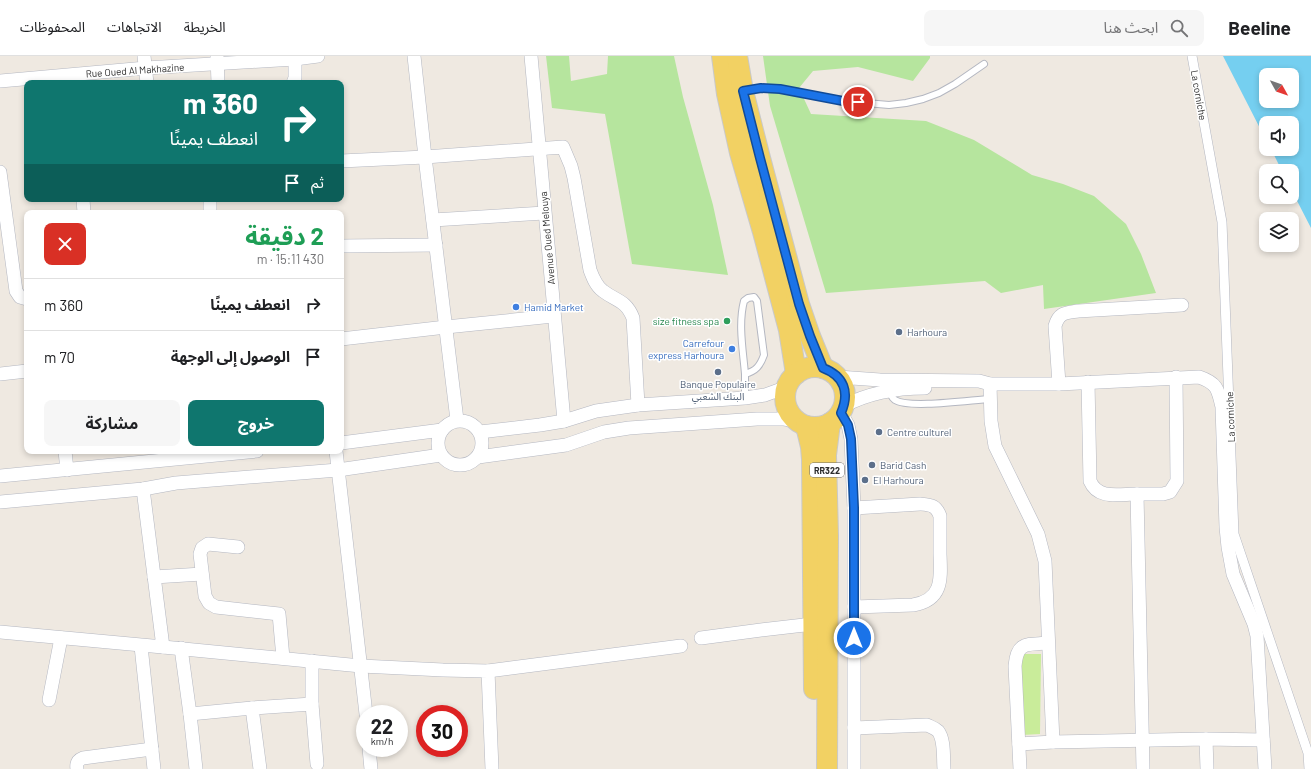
<!DOCTYPE html>
<html lang="ar">
<head>
<meta charset="utf-8">
<style>
  body { margin:0; font-family:Barlow,"Noto Sans Arabic",sans-serif; background:#f6f6f6; color:#202124; direction:rtl; height:100vh; display:flex; flex-direction:column; font-size:15px; white-space:nowrap }
  * { box-sizing:border-box; margin:0 }
  p { font-size:13px; color:#757577 }
  .icon { flex:none; width:22px; height:22px; fill:none; stroke:currentColor; stroke-width:2; stroke-linecap:round; stroke-linejoin:round }
  .map { position:relative; flex:1; overflow:hidden; direction:ltr }
  .details { position:absolute; left:24px; top:154px; width:320px; height:244px; display:flex; flex-direction:column; background:#fff; border-radius:8px; box-shadow:0 2px 6px #0003; direction:rtl }
  .details>* { flex:none }
  .top-card { position:absolute; left:24px; top:24px; width:320px; height:122px; border-radius:8px; box-shadow:0 2px 6px #0003; direction:rtl; background:#0f766e; color:#fff; overflow:hidden }
  .needle { width:26px; rotate:130deg }
  .buttons { position:absolute; left:1259px; top:12px; display:grid; gap:8px }
  .buttons a { display:grid; place-items:center; width:40px; height:40px; border-radius:8px; background:#fff; box-shadow:0 2px 6px #0003; font-size:20px }
  .speed { position:absolute; left:356px; top:649px; display:flex; gap:8px; font-size:20px; font-weight:700; text-align:center }
  .speed>* { display:grid; place-content:center; width:52px; height:52px; border-radius:50%; background:#fff; box-shadow:0 2px 6px #0003; line-height:1 }
  .speed small { font-size:10px; font-weight:400 }
  .speed .limit { border:6px solid #d22; background:#fff; color:#111 }
  .pin { position:absolute; display:grid; place-items:center; width:34px; height:34px; color:#fff; margin:-17px; border:2px solid #fff; border-radius:50%; box-shadow:0 1px 4px #0007 }
  .me { position:absolute; width:44px; margin:-22px; rotate:0deg; stroke-linejoin:round; filter:drop-shadow(0 0 3px #0008) }
  .turn { display:flex; align-items:center; gap:14px; height:84px; padding:0 20px; font-size:18px }
  .turn .icon { width:52px; height:52px; stroke-width:2.5 }
  .turn b { display:block; font-size:28px; line-height:34px }
  .then { display:flex; align-items:center; height:38px; padding:0 20px; background:#0003; gap:8px; font-size:15px }
  .round { display:grid; place-items:center; flex:none; width:42px; height:42px; border-radius:8px; background:#f6f6f6 }
  .headline { display:flex; align-items:center; justify-content:space-between; height:68px; padding:0 20px }
  h1 { font-size:24px; font-weight:700; line-height:30px; color:#1e9e55 }
  .cta { display:flex; gap:8px; margin-top:auto; padding:8px 20px }
  .cta a { flex:1; height:46px; border-radius:8px; background:#0f766e; color:#fff; font-size:16px; font-weight:700; line-height:46px; text-align:center }
  .cta a+a { background:#f6f6f6; color:#202124 }
  ul { padding:0; list-style:none }
  li { display:flex; align-items:center; gap:12px; height:52px; padding:0 20px; border-top:1px solid #e0e0e0 }
  li div { flex:1 }
  li b { display:block; font-size:15px }
  li em { font-style:normal }
  header { display:flex; align-items:center; gap:24px; box-sizing:border-box; height:56px; padding:0 20px; background:#fff; border-bottom:1px solid #e0e0e0 }
  header strong { font-size:19px }
  nav { display:flex; gap:22px; margin-inline-start:auto; font-size:14px }
  .search { width:280px; height:36px; background:#f6f6f6; display:flex; align-items:center; gap:10px; box-sizing:border-box; padding:0 14px; border-radius:8px; color:#757577; font-size:15px }
  .map>svg:first-child { display:block }
</style>
</head>
<body>
<header>
<strong>Beeline</strong>
<div class="search"><svg class="icon" aria-label="search" viewBox="0 0 24 24"><circle cx="10" cy="10" r="6"/><path d="M15 15l6 6"/></svg>ابحث هنا</div>
<nav><a>الخريطة</a><a>الاتجاهات</a><a>المحفوظات</a></nav>
</header>
<div class="map">
<svg width="1311" height="713" viewBox="0 0 1311 713">
  <rect width="100%" height="100%" fill="#efe9e1"/>
  <g fill="#b6e59e">
    <path d="M546,0H569L571,25L607,18L608,0H674L683,41L713,149L728,219L632,208L605,58L552,52Z"/>
    <path d="M763,0H930V2L913,25L858,11L813,15L799,32L811,58L926,65L974,84L1032,119L1063,128L1094,140L1126,168L1141,198L1156,237L1044,253L1043,229L1001,237L985,225L826,237L770,50Z"/>
  </g>
  <path fill="#c9ec9a" d="M1020,598H1041L1040,678L1022,679Z"/>
  <path fill="#75cff0" fill-rule="evenodd" d="M1223,0H1311V172L1292,135V115H1282L1271,93H1292V67H1266V84ZM1266,19H1292V45H1266Z"/>
  <g fill="none" stroke-linecap="round" stroke-linejoin="round">
    <defs>
      <g id="service">
        <path d="M745,35L761,32L780,33L843,45L889,49L906,47L923,43L939,37L955,28L984,8"/>
        <path d="M890,333C890,338 891,341 895,344C909,353 971,344 990,343"/>
        <path d="M745,342V318C756,315 760,310 764,299L757,245L754,241L748,242L744,245C738,268 743,294 745,318"/>
      </g>
      <path id="pedestrian" d="M1192,0L1222,166L1234,478L1308,697L1309,713"/>
      <g id="minor">
        <path d="M144,0L147,27"/>
        <path d="M217,0L218,27"/>
        <path d="M414,0L425,101L457,364"/>
        <path d="M531,0C543,122 552,243 564,365"/>
        <path d="M0,25L146,12L295,3L318,0"/>
        <path d="M293,27L295,22V0"/>
        <path d="M341,105L425,101L563,91L571,110L574,122L590,214C593,222 596,230 603,235C616,245 626,244 633,262L638,349"/>
        <path d="M0,116L16,235L20,241L27,243"/>
        <path d="M83,143L84,157"/>
        <path d="M210,143V157"/>
        <path d="M433,164L544,157"/>
        <path d="M341,190L436,189"/>
        <path d="M341,283L446,271L553,260"/>
        <path d="M0,318L27,315"/>
        <path d="M838,321L880,324L979,325L990,328H1059L1199,321C1217,327 1218,333 1222,351L1226,471L1228,491L1233,518L1254,568L1257,580L1265,713"/>
        <path d="M1088,326L1090,425C1098,444 1119,438 1137,438"/>
        <path d="M990,328L991,365L995,390L1038,478L1045,505L1053,686"/>
        <path d="M1059,328L1055,270C1059,256 1066,257 1078,255L1182,249"/>
        <path d="M844,350C870,336 896,332 925,332"/>
        <path d="M841,357L848,369L851,383L854,452V713"/>
        <circle cx="460" cy="387" r="22"/>
        <path d="M480,376L540,369L564,365L596,355L638,349L745,342L765,339L787,331"/>
        <path d="M341,387L442,374"/>
        <path d="M65,395L67,414"/>
        <path d="M336,395L366,658"/>
        <path d="M478,401L566,389L604,376L629,372L757,363H784L797,365"/>
        <path d="M0,420L257,395"/>
        <path d="M0,446L143,433L176,427L338,414L441,399"/>
        <path d="M854,452L920,448C931,449 936,449 940,460C940,473 940,486 940,498C941,523 943,544 913,549L854,551"/>
        <path d="M238,491L208,488L202,492L200,498L205,540L209,547L216,551L279,558L283,602"/>
        <path d="M154,521L202,518"/>
        <path d="M0,576L163,591L143,433"/>
        <path d="M701,582L761,574L813,568"/>
        <path d="M141,590L154,713"/>
        <path d="M163,591L361,610L443,614L488,615L492,713"/>
        <path d="M181,592L190,658L196,713"/>
        <path d="M312,605V648"/>
        <path d="M488,615L681,590"/>
        <path d="M49,644L61,582"/>
        <path d="M190,658L252,652"/>
        <path d="M854,672L927,669C931,671 935,672 938,675C945,684 943,702 944,713"/>
        <path d="M1206,683L1207,713"/>
        <path d="M1019,688L1053,686L1206,683L1263,684"/>
        <path d="M369,692L371,713"/>
        <path d="M77,713C76,707 78,704 83,702L152,693"/>
        <path d="M260,713L252,652L312,648L317,708"/>
        <path d="M1020,713L1015,610C1017,585 1027,589 1048,587"/>
        <path d="M1143,713L1137,438H1163L1170,436L1177,425L1176,321"/>
      </g>
      <g id="primary">
        <path d="M722,0L727,38L740,97L763,176L789,274L796,318"/>
        <path d="M737,0L743,35L760,102L799,248L810,280L823,312"/>
        <circle cx="815" cy="341" r="30"/>
        <path d="M806,370L811,391L812,403L814,633"/>
        <path d="M827,713L828,480L826,399L830,367"/>
      </g>
    </defs>
    <use href="#service" stroke="#b4b7c1" stroke-width="8"/>
    <use href="#pedestrian" stroke="#b4b7c1" stroke-width="10"/>
    <use href="#minor" stroke="#b4b7c1" stroke-width="14"/>
    <use href="#primary" stroke="#c9c9c9" stroke-width="22"/>
    <use href="#service" stroke="#fff" stroke-width="6"/>
    <use href="#pedestrian" stroke="#fff" stroke-width="9"/>
    <use href="#minor" stroke="#fff" stroke-width="13"/>
    <use href="#primary" stroke="#f2d163" stroke-width="20"/>
  </g>
  <g fill="none" stroke-linecap="round" stroke-linejoin="round">
    <defs>
      <path id="route" d="M854,582V452L851,383L848,369L841,357C850,336 844,320 823,312L810,280L799,248L760,102L743,35L761,32L780,33L843,45L858,46"/>
    </defs>
    <use href="#route" stroke="#114b97" stroke-width="10"/>
    <use href="#route" stroke="#1a73e8" stroke-width="7"/>
  </g>
  <g fill="#3f7fe0" stroke="#fff" stroke-width="1.5">
    <circle cx="516" cy="251" r="4"/>
    <circle cx="732" cy="293" r="4"/>
  </g>
  <circle fill="#2e9e5b" stroke="#fff" stroke-width="1.5" cx="727" cy="265" r="4"/>
  <g fill="#5c6f8a" stroke="#fff" stroke-width="1.5">
    <circle cx="899" cy="276" r="4"/>
    <circle cx="718" cy="316" r="4"/>
    <circle cx="879" cy="376" r="4"/>
    <circle cx="872" cy="409" r="4"/>
    <circle cx="865" cy="424" r="4"/>
  </g>
  <g text-anchor="middle" dominant-baseline="central" stroke-width="3" stroke-linejoin="round" paint-order="stroke">
    <rect fill="#fff" stroke="#6d6d6d" stroke-width="1" x="810" y="407" width="34" height="14" rx="3"/>
    <g font-size="9" font-weight="bold" fill="#2e2e2e">
      <text x="827" y="414">RR322</text>
    </g>
    <g font-size="10" fill="#2e2e2e" stroke="#fff">
      <text transform="translate(135 14) rotate(-4)">Rue Oued Al Makhazine</text>
      <text transform="translate(1199 39) rotate(80)">La corniche</text>
      <text transform="translate(547 182) rotate(-95)">Avenue Oued Melouya</text>
      <text transform="translate(1230 361) rotate(-92)">La corniche</text>
    </g>
    <g font-size="10" fill="#366cbe" stroke="#fff" text-anchor="start">
      <text x="524" y="251">Hamid Market</text>
      <text x="724" y="287" text-anchor="end">Carrefour<tspan x="724" dy="12">express Harhoura</tspan></text>
    </g>
    <g font-size="10" fill="#27864d" stroke="#fff" text-anchor="end">
      <text x="719" y="265">size fitness spa</text>
    </g>
    <g font-size="10" fill="#4e5e75" stroke="#fff" text-anchor="start">
      <text x="907" y="276">Harhoura</text>
      <text x="718" y="328" text-anchor="middle">Banque Populaire<tspan x="718" dy="12">البنك الشعبي</tspan></text>
      <text x="887" y="376">Centre culturel</text>
      <text x="880" y="409">Barid Cash</text>
      <text x="873" y="424">El Harhoura</text>
    </g>
  </g>
</svg>
<div class="buttons">
<a><svg class="needle" viewBox="-14 -14 28 28"><path d="M0-13l5 13h-10z" fill="#e53935"/><path d="M0 13l5-13h-10z" fill="#757577"/></svg></a>
<a><svg class="icon" aria-label="sound" viewBox="0 0 24 24"><path d="M4 9h4l5-4v14l-5-4H4zM17 9q2 3 0 6"/></svg></a>
<a><svg class="icon" aria-label="search" viewBox="0 0 24 24"><circle cx="10" cy="10" r="6"/><path d="M15 15l6 6"/></svg></a>
<a><svg class="icon" aria-label="layers" viewBox="0 0 24 24"><path d="M12 4l9 5-9 5-9-5zM3 14l9 5 9-5"/></svg></a>
</div>
<div class="speed"><div>22<small>km/h</small></div><div class="limit">30</div></div>
<div class="pin" style="left:858px;top:46px;background:#d93025"><svg class="icon" aria-label="arrive" viewBox="0 0 24 24"><path d="M6 21V4h12l-3 4 3 4H6"/></svg></div>
<svg class="me" style="left:854px;top:582px" viewBox="-20 -20 40 40"><circle r="17" fill="#1a73e8" stroke="#fff" stroke-width="3"/><path d="M0-11L8 9 0 5-8 9z" fill="#fff"/></svg>
<div class="top-card">
<div class="turn"><svg class="icon" aria-label="right" viewBox="0 0 24 24"><path d="M7 20v-9h11M14 6l5 5-5 5"/></svg><div><b>360 m</b>انعطف يمينًا</div></div>
<div class="then">ثم<svg class="icon" aria-label="arrive" viewBox="0 0 24 24"><path d="M6 21V4h12l-3 4 3 4H6"/></svg></div>
</div>
<section class="details">
<div class="headline"><div><h1>2 دقيقة</h1><p>430 m · 15:11</p></div><a class="round" style="background:#d93025;color:#fff"><svg class="icon" aria-label="close" viewBox="0 0 24 24"><path d="M6 6l12 12M18 6L6 18"/></svg></a></div>
<ul>
<li><svg class="icon" aria-label="right" viewBox="0 0 24 24"><path d="M7 20v-9h11M14 6l5 5-5 5"/></svg><div><b>انعطف يمينًا</b></div><em>360 m</em></li>
<li><svg class="icon" aria-label="arrive" viewBox="0 0 24 24"><path d="M6 21V4h12l-3 4 3 4H6"/></svg><div><b>الوصول إلى الوجهة</b></div><em>70 m</em></li>
</ul>
<div class="cta"><a>خروج</a><a>مشاركة</a></div>
</section>
</div>
</body>
</html>
